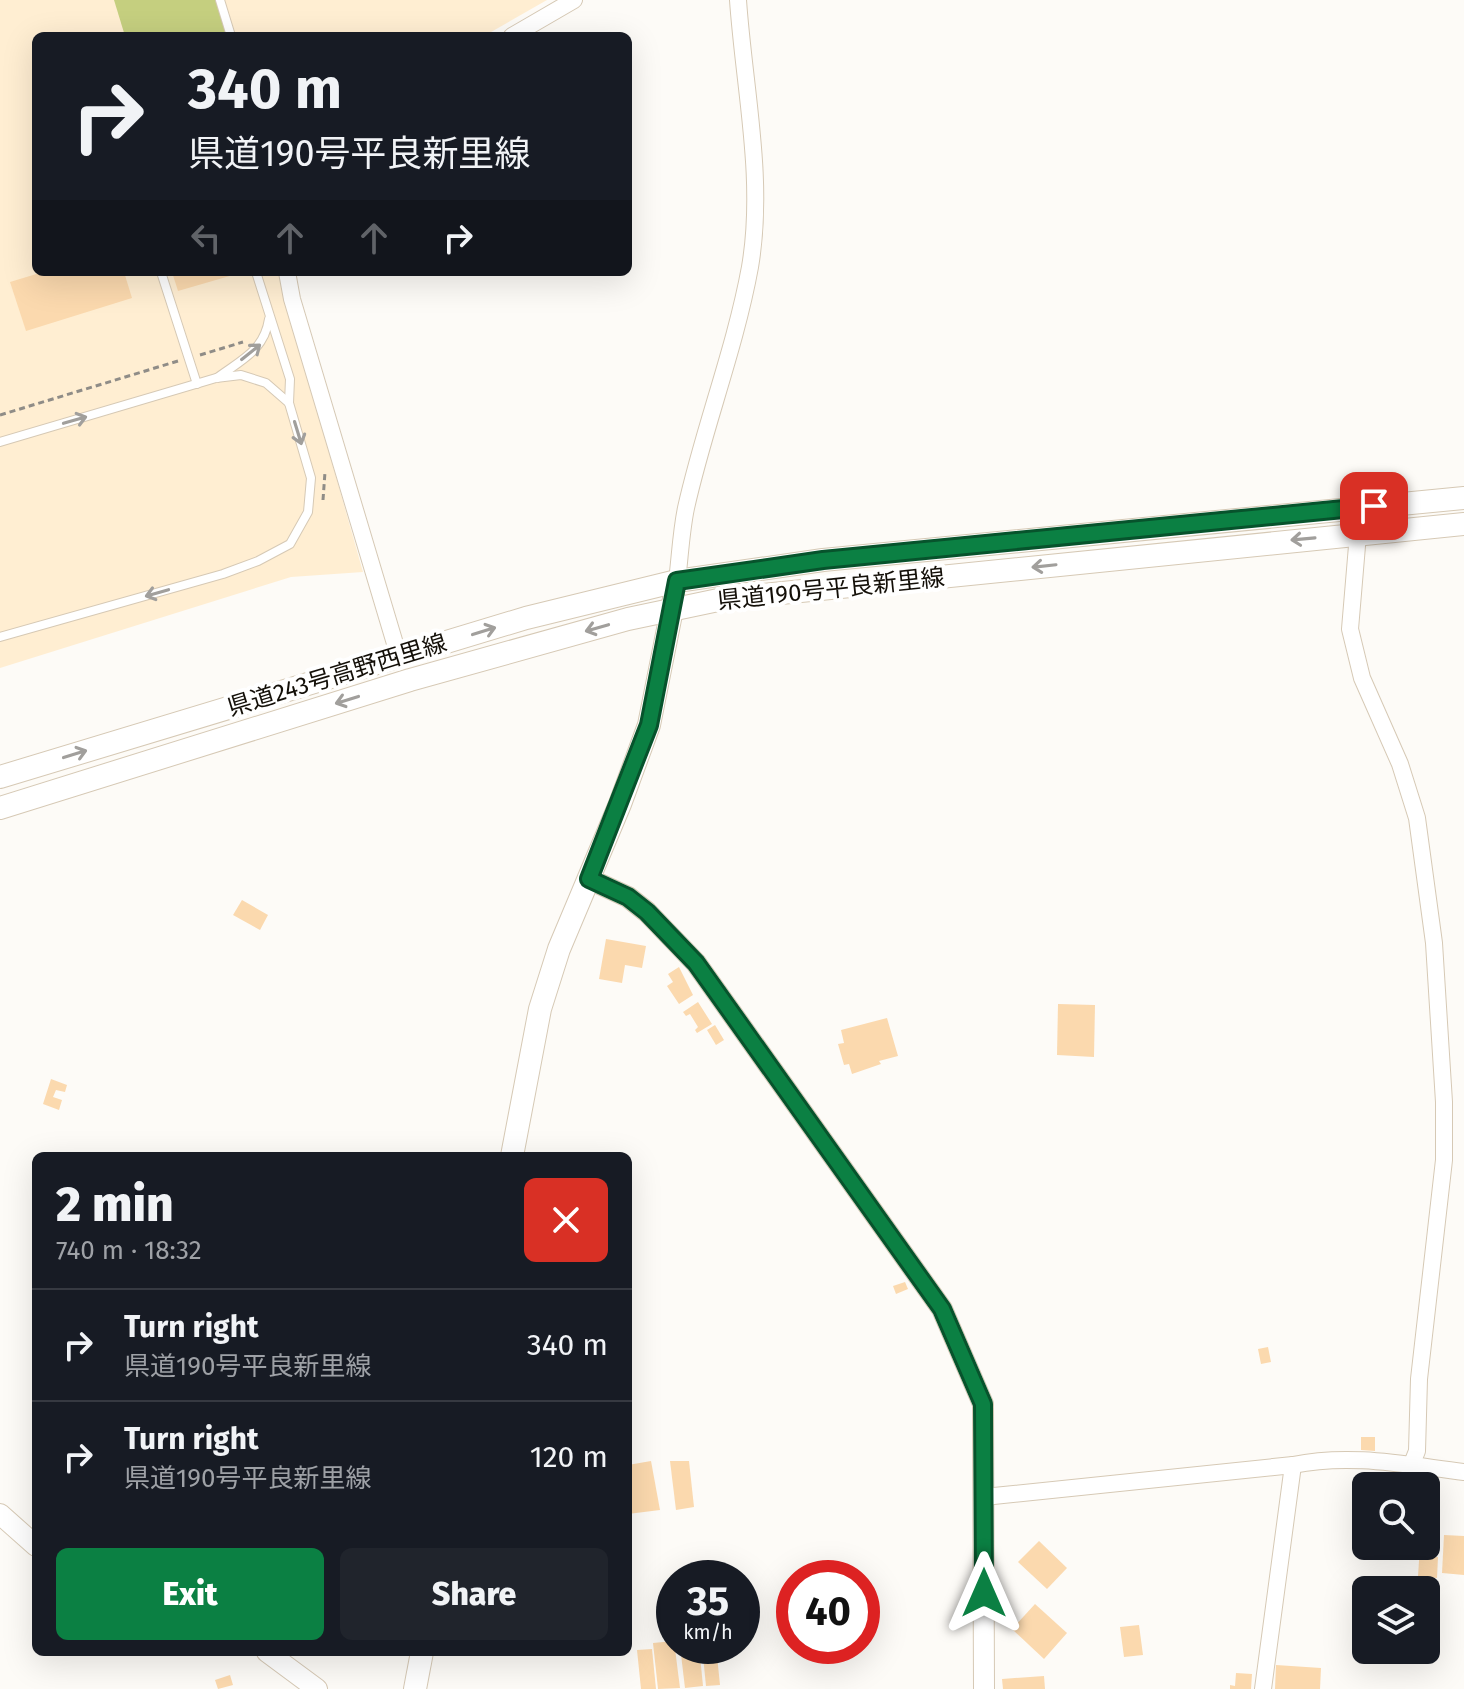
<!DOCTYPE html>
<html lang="en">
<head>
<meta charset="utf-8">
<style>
  body { margin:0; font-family:"Fira Sans","Noto Sans JP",sans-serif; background:#20242c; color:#f1f3f6; height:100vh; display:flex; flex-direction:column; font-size:30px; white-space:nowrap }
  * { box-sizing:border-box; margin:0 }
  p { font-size:26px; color:#9ea1a6 }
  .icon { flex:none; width:44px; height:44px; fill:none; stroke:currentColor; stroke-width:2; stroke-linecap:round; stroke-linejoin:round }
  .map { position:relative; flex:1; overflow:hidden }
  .side { position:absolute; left:32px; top:1152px; width:600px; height:504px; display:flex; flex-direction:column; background:#171b24; border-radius:12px; box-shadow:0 8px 32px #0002 }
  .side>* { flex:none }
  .guide { position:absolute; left:32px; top:32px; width:600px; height:244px; border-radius:12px; box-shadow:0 8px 32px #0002; background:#171b24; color:#f1f3f6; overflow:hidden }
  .fabs { position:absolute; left:1352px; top:1472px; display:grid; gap:16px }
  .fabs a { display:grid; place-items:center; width:88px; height:88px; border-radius:12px; background:#171b24; box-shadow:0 8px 32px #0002; font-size:40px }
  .speed { position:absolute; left:656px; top:1560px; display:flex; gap:16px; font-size:40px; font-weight:700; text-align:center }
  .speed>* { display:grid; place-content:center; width:104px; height:104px; border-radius:50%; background:#171b24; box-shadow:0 8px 32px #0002; line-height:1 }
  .speed small { font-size:20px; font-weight:400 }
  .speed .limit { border:12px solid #d22; background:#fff; color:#111 }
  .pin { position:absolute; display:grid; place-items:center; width:68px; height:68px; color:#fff; margin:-34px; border-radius:16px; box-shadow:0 4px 12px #0006 }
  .me { position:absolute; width:88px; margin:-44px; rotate:0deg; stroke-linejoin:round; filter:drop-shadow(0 0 6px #0008) }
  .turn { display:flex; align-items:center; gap:28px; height:168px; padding:0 24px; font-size:36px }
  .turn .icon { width:104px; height:104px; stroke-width:2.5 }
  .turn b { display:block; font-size:56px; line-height:68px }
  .lanes { display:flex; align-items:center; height:76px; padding:0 24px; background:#0003; justify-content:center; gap:40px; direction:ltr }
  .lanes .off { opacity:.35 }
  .round { display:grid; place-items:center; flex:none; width:84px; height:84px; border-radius:12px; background:#20242c }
  .head { display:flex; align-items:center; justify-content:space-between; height:136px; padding:0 24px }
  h1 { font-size:48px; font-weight:800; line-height:60px }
  .primary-button { display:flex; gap:16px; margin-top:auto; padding:16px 24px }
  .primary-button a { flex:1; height:92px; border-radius:12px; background:#0b8043; color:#fff; font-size:32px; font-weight:800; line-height:92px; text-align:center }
  .primary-button a+a { background:#20242c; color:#f1f3f6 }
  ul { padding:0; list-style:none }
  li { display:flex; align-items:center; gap:24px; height:112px; padding:0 24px; border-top:2px solid #363941 }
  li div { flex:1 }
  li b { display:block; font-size:30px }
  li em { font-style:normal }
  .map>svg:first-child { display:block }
</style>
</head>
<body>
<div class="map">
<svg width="1464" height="1689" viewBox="0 0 1464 1689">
  <rect width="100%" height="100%" fill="#fdfbf7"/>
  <path fill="#ffeed2" d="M0,0H547L484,36H36V272H278L363,572L291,577L0,668Z"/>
  <path fill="#c5cf7f" d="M114,0H220L231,36H125Z"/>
  <g fill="#fbd9ae">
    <path d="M43,272H124L132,298L26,331L10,282Z"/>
    <path d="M172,272H240V273L178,291Z"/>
    <path d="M242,900L268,915L260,930L233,915Z"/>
    <path d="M606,939L646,946L642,968L625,965L622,983L599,979Z"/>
    <path d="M679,967L693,995L679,1004L667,986L673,982L668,974Z"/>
    <path d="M698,1002L712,1024L697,1033L695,1030L698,1027L690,1014L686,1016L683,1012Z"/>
    <path d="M1058,1004L1095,1005L1094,1057L1057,1055Z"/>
    <path d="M887,1018L898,1056L879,1061L881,1064L852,1074L849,1064L844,1065L838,1044L844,1043L841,1030Z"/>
    <path d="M715,1025L724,1040L716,1045L707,1030Z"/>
    <path d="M51,1079L67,1085L65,1092L56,1090L53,1097L62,1100L59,1110L43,1104Z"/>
    <path d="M905,1282L908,1289L896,1294L893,1286Z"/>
    <path d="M1268,1347L1271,1362L1261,1364L1258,1349Z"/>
    <path d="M1361,1437H1375V1451L1361,1450Z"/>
    <path d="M651,1461L660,1510L628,1514V1465Z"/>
    <path d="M670,1461H689L694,1507L676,1510Z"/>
    <path d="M1444,1535L1464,1536V1575L1442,1573Z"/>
    <path d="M1039,1541L1067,1568L1047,1589L1018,1562Z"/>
    <path d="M1426,1543L1435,1544L1434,1557H1438L1437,1578L1418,1576L1420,1546H1426Z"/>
    <path d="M1035,1604L1067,1633L1044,1659L1012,1629Z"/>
    <path d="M1139,1625L1143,1655L1124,1657L1120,1627Z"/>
    <path d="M674,1641L680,1688L658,1689L653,1643Z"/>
    <path d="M680,1646H699L703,1686L685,1688Z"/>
    <path d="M702,1646H716L720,1685L706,1686Z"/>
    <path d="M652,1649L656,1689H641L637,1650Z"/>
    <path d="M1276,1665L1321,1668L1320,1689H1275Z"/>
    <path d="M1236,1673L1252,1674L1251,1689H1230V1685L1235,1686Z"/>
    <path d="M230,1675L233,1685L218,1689L215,1680Z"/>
    <path d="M1044,1676L1045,1689H1003L1002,1679Z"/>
  </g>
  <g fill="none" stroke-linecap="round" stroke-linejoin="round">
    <defs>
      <g id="service">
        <path d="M220,0L231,36"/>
        <path d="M161,272L197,384"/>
        <path d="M256,272L290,379L289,403"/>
        <path d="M217,378C241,360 264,351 269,319"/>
        <path d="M0,442L216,378L241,375L266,383L289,403L311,478L308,512L290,544L258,561L223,574L0,637"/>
      </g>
      <g id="minor">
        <path d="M512,36L574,0"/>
        <path d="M287,272L292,299L399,657"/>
        <path d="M1358,534L1350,629L1362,678L1400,764L1417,818L1434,943L1444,1102V1160L1419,1379L1417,1451L1411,1466"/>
        <path d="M677,581C680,557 681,532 686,508C704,427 735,349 750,267C765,179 744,88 738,0"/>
        <path d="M984,1497L1293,1465C1351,1453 1406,1465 1464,1472"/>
        <path d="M1263,1689L1293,1465"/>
      </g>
      <g id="tertiary">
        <path d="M589,879L628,897L647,912L696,963L942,1309L983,1404L984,1689"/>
        <path d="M0,1514L36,1546"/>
        <path d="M267,1652L317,1689"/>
      </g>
      <g id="secondary">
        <path d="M0,777L526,618L677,581L823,560L1464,498"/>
        <path d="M0,808L410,680L628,619L723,599L1464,524"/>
        <path d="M512,1156L540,1009L559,949L620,804L649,725L674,599"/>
        <path d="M415,1689L422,1652"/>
      </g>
    </defs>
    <use href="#service" stroke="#d6c9b5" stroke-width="10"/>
    <use href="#minor" stroke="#d6c9b5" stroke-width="18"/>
    <use href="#tertiary" stroke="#d6c9b5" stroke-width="22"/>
    <use href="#secondary" stroke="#d6c9b5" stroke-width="24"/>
    <g stroke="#8f8c87" stroke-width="3" stroke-dasharray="6 4" stroke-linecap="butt">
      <path d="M200,355L243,342"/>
      <path d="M0,415L178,361"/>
      <path d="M323,500L325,472"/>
    </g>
    <use href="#service" stroke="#fff" stroke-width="8"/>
    <use href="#minor" stroke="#fff" stroke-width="16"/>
    <use href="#tertiary" stroke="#fff" stroke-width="20"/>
    <use href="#secondary" stroke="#fff" stroke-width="22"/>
  </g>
  <defs><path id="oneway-shaft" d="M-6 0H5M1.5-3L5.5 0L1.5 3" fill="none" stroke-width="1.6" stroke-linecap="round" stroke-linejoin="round" transform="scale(2)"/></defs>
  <g stroke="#a19f9c">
    <use href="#oneway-shaft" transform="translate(251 352) rotate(-39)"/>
    <use href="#oneway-shaft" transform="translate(75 420) rotate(-16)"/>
    <use href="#oneway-shaft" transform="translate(298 433) rotate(73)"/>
    <use href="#oneway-shaft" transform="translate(1303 539) rotate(175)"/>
    <use href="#oneway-shaft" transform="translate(1044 566) rotate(174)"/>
    <use href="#oneway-shaft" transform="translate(157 593) rotate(164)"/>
    <use href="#oneway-shaft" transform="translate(597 628) rotate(164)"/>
    <use href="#oneway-shaft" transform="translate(484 631) rotate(-17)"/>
    <use href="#oneway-shaft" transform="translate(347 700) rotate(163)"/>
    <use href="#oneway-shaft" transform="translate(75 754) rotate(-17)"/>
  </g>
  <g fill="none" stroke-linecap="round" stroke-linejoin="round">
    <defs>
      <path id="route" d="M984,1593L983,1404L942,1309L696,963L647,912L628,897L589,879L649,725L677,581L823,560L1374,506"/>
    </defs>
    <use href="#route" stroke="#07532c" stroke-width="20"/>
    <use href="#route" stroke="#0b8043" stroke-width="14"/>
  </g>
  <g text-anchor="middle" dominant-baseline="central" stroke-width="8" stroke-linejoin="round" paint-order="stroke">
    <g font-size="24" fill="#130f08" stroke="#fff">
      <text transform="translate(831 589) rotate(-6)">県道190号平良新里線</text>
      <text transform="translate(337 675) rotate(-17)">県道243号高野西里線</text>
    </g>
  </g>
</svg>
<div class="fabs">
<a><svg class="icon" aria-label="search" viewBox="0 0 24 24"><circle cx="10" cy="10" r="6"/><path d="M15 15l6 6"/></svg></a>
<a><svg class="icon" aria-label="layers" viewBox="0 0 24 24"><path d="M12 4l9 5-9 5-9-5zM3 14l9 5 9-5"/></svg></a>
</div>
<div class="speed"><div>35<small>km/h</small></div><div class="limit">40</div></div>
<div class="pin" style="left:1374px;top:506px;background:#d93025"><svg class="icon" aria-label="arrive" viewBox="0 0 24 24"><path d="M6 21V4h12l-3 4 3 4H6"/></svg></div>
<svg class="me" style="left:984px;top:1593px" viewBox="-20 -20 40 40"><path d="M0-17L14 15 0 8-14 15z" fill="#0b8043" stroke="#fff" stroke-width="4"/></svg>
<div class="guide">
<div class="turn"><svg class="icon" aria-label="right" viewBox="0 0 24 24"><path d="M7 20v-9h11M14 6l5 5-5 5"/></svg><div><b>340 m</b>県道190号平良新里線</div></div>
<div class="lanes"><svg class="icon off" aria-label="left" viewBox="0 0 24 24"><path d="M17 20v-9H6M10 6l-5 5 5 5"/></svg><svg class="icon off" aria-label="ahead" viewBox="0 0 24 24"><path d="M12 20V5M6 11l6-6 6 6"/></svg><svg class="icon off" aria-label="ahead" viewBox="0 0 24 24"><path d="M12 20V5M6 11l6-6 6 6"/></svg><svg class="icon" aria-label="right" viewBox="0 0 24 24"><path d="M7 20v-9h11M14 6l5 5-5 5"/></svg></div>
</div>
<section class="side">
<div class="head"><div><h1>2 min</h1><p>740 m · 18:32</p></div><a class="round" style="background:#d93025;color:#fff"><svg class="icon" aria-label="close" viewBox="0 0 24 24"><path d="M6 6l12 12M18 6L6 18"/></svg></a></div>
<ul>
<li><svg class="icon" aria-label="right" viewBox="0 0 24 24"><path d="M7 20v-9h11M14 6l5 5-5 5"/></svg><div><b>Turn right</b><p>県道190号平良新里線</p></div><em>340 m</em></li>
<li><svg class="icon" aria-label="right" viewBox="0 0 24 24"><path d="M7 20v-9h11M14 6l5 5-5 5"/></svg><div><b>Turn right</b><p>県道190号平良新里線</p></div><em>120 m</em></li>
</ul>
<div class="primary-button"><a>Exit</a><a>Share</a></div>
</section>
</div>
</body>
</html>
